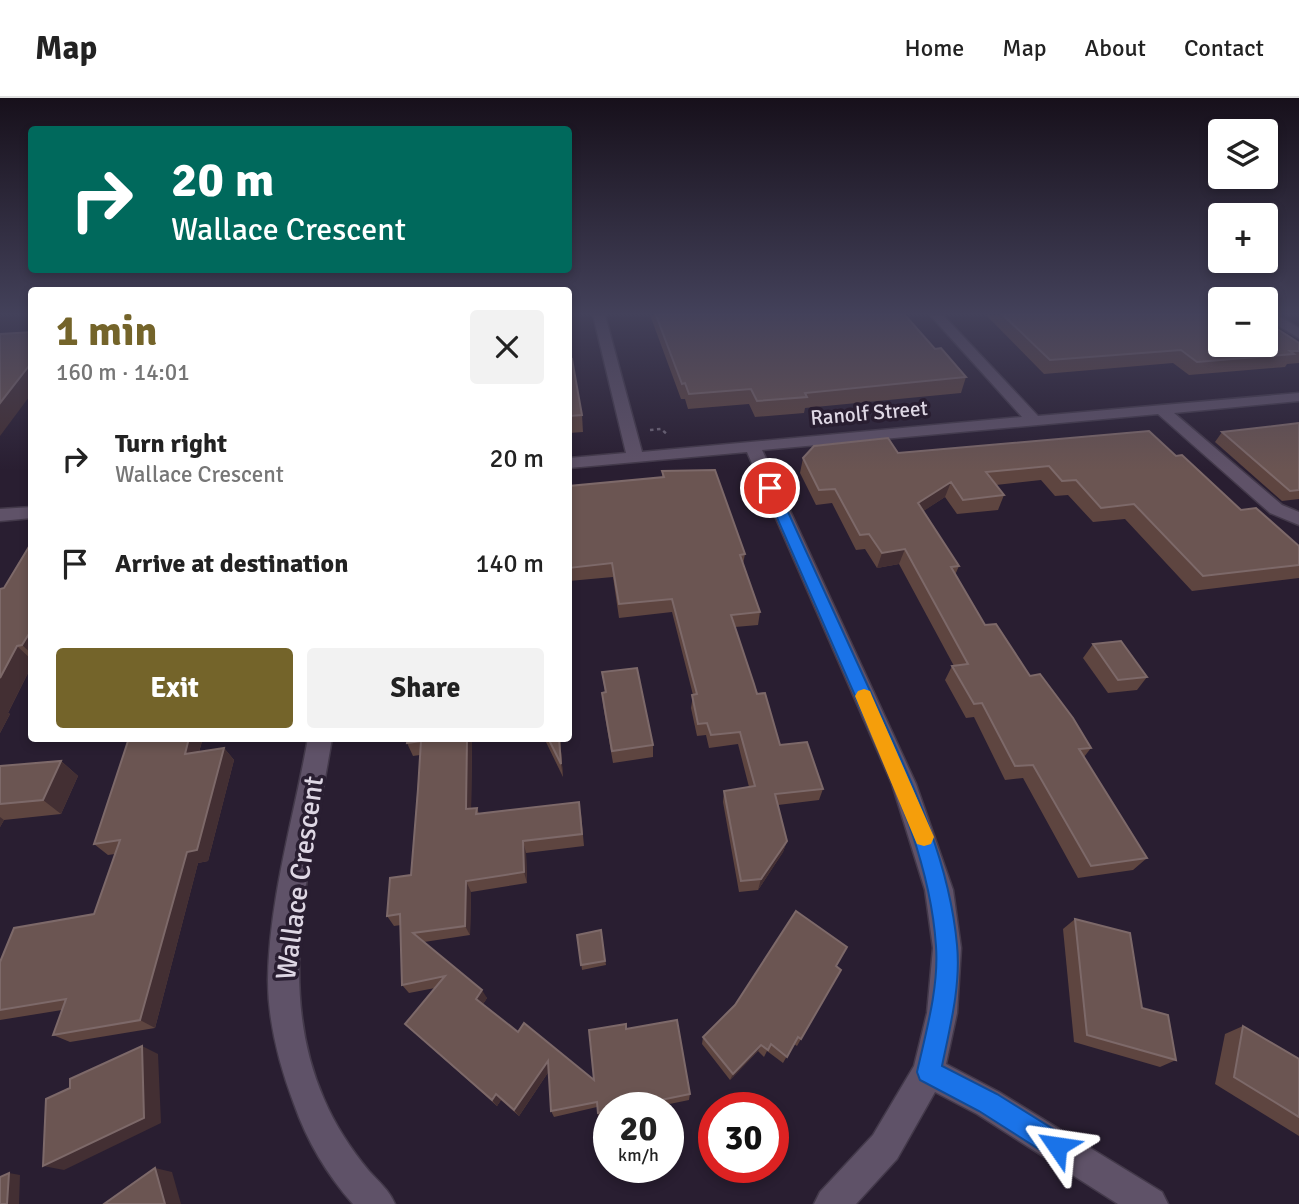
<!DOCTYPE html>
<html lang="en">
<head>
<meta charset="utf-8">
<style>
  body { margin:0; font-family:Signika,sans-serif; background:#f2f2f2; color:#222; height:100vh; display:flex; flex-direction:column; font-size:26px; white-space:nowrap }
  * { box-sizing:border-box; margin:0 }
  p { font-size:23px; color:#767676 }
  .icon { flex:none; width:38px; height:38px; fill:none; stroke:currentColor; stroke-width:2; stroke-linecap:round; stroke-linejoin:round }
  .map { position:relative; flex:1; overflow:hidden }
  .drawer { position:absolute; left:28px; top:189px; width:544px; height:455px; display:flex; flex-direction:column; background:#fff; border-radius:7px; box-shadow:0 4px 10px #0003 }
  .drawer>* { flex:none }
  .guide { position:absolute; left:28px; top:28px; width:544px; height:147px; border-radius:7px; box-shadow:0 4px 10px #0003; background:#00695c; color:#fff; overflow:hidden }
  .fabs { position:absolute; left:1208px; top:21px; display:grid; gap:14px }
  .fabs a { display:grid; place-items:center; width:70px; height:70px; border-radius:7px; background:#fff; box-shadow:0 4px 10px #0003; font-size:35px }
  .speed { position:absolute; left:593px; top:994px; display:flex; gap:14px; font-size:35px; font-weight:700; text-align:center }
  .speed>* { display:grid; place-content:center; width:91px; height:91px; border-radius:50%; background:#fff; box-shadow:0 4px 10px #0003; line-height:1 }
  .speed small { font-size:18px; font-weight:400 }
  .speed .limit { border:10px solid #d22; background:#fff; color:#111 }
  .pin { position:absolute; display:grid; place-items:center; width:60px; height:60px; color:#fff; margin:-30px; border:4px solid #fff; border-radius:50%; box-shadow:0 2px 7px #0007 }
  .me { position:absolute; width:77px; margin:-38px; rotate:302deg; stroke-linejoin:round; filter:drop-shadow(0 0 5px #0008) }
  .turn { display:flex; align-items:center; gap:24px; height:147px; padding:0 28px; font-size:32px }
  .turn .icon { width:91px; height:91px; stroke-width:2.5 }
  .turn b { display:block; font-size:49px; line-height:60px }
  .round { display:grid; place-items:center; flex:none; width:74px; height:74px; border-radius:7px; background:#f2f2f2 }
  .headline { display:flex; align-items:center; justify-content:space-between; height:119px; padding:0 28px }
  h1 { font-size:42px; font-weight:700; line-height:52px; color:#74642a }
  .primary-button { display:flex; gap:14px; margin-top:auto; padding:14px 28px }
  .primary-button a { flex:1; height:80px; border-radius:7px; background:#74642a; color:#fff; font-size:28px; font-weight:700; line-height:80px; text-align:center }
  .primary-button a+a { background:#f2f2f2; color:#222 }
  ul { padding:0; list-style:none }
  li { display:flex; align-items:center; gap:21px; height:105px; padding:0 28px }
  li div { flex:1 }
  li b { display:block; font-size:26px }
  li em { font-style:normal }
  header { display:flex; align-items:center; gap:42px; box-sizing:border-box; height:98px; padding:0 35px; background:#fff; border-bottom:2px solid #e0e0e0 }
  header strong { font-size:33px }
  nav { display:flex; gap:38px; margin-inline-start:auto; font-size:24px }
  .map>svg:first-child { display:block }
</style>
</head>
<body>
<header>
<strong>Map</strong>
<nav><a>Home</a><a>Map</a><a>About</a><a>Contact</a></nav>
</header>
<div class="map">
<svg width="1299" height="1106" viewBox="0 0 1299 1106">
  <rect width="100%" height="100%" fill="#291e31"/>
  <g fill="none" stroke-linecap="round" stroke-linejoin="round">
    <defs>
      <g id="minor">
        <path d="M593,217H605L642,354L1022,319L930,217H943L1038,318L1299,295V303L1174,315L1282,407L1299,414V427L1270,415L1158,316L762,352L916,686L953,792L961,850L957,915L946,966L999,994L1162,1094L1168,1106H1118L977,1016L935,994L897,1061L856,1106H814L820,1094L873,1037L914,968L927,915L933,850L925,792L892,686L747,354L569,370V360L626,355Z"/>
        <path d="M1265,217H1277L1299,230V240L1265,220Z"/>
        <path d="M32,409V420L0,423V411Z"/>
        <path d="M308,640H332C313,759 273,885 324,1001C335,1027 351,1051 369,1073C379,1084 389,1092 395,1106H353C327,1077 307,1043 294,1006C279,966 268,924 268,882C269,801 294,719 308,640Z"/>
      </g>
    </defs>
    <use href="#minor" stroke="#43394a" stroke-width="3"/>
    <path stroke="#6f6677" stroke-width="2.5" stroke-dasharray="3.5 3.5" stroke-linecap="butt" d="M650,332L661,331L668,337"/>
    <use href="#minor" fill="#5f5268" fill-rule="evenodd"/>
  </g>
  <g fill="#5e4540">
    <path d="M650,217H905L935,251L966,279L961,295L805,310L804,315L755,319L749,306L688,311L685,301H681Z"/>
    <path d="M986,217H1220L1299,245V265L1287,266L1285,269L1189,277L1173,265L1044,276Z"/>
    <path d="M569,262L582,317L583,334L569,335Z"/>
    <path d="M1299,325V401L1282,403L1215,344L1222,334Z"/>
    <path d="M898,355L1176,358L1241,412L1299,448V480L1192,493L1125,421L1093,424L1068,397L1055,398L1041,382L996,387L1004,397L998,412L957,416L945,399L923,413L959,468L955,477L985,527L1030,578L1091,650L1084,659L1147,760L1133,772L1078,780L1023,680L1005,682L974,619L966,620L945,582L952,568H954L899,466L877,470L865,451L856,452L832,405L816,407L800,375L803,360Z"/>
    <path d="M662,373L745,456L743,466L760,514L758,527L735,529L754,586L780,647L823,691L819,702L778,707L787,743L783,754L758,792L739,794L723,704L724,693L749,689L738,646L709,650L706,637L697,638L691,610L693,597L672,514L619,520L613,479L569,483V388L662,379Z"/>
    <path d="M32,447V567L8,615L10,616L0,635V491L4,490Z"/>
    <path d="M1093,546L1147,579L1137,592L1108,595L1083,560Z"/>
    <path d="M602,574L653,647V659L613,665L603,607L602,595H605Z"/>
    <path d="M129,640H203L199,654L224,650L234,662L208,763L198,765L155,930L70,944L53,937L62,912L0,922V864L94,816L115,756L108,757L94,746Z"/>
    <path d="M408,640H472L471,710H477L479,716H581L584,748L526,755L527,785L471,794L470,837L424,844L487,900L483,906L518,934L594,982L626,931L690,996L689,1002L650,1010H609V1018L599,1020L597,1009L554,1019L551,1013L549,973L519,1018L501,1002L497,1008L405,926L435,890L409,895L402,887L401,827L394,828L387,818L411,777L420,657L413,658L407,645Z"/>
    <path d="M544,640H560L563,679Z"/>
    <path d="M61,663L78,678L61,716L4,722L0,729V668Z"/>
    <path d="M1075,821L1142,910L1176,962L1160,969L1074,944L1063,831Z"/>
    <path d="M601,832L606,867L582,872L577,837Z"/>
    <path d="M836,868L801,941L797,948L794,946L783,965L767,953L764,959L758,953L730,982L702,946L703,939Z"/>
    <path d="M1243,928L1299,961V1038L1215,986L1225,936Z"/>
  </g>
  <g fill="#432f33">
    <path d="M32,264V295L0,338V305Z"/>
    <path d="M951,384L945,399L913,420L918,405Z"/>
    <path d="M905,451L899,466L877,470L882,455Z"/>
    <path d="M32,531V556L22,547Z"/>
    <path d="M17,548L32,562V567L8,615L10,616L0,635V580Z"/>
    <path d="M189,640H203L195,667L185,656Z"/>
    <path d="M467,640H472L471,723L466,711Z"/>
    <path d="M559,640H560L563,679L561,666Z"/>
    <path d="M224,650L234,662L208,763L198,765L155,930L140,922L187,754Z"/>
    <path d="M61,663L78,678L61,716L43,702Z"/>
    <path d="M0,719L4,722L0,729Z"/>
    <path d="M523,743L526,755L527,785L524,774Z"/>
    <path d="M787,743L783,754L758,792L761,781Z"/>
    <path d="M466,783L471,794L470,837L465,828Z"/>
    <path d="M482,892L487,900L481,909L476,901Z"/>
    <path d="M761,947L758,953L730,982L733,976Z"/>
    <path d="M142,948L158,956L161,1025L64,1072L43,1068Z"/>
    <path d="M548,963L551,970L519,1018L514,1012Z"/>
    <path d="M496,996L501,1002L497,1008L492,1002Z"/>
    <path d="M155,1070L172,1074L181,1106H165Z"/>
    <path d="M9,1075L20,1077L19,1106H7Z"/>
  </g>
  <g fill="#6b5552" stroke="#7d6969" stroke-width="2">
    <path d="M656,217H905L935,251L941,250L966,279L805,295L807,299L757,303L751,291L689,296L685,285L682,286Z"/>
    <path d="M1003,217H1220V247H1265V223L1299,245V253H1290L1294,256L1197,264L1181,252L1050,262Z"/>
    <path d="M32,234V264L0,305V236Z"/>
    <path d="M572,261L582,317L569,318V262Z"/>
    <path d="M1299,325V392L1290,393L1222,334Z"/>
    <path d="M1149,333L1176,358L1182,357L1241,412L1256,410L1299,448V467L1203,478L1134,406L1101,410L1076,382L1062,383L1049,368L986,374L1004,397L963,402L951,384L918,405L959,468L951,469L985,527L996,526L1030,578L1040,576L1073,620L1091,650L1079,651L1147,760L1091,768L1033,667L1015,668L982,605L974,606L952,568L968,566L905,451L882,455L869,436L860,437L835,391L819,392L803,360L814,348L888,340L898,355Z"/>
    <path d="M715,372L745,456L740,457L760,514L731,517L754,586L757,596L765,595L780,647L807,644L823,691L775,696L787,743L761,781L741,783L724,693L755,688L740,634L711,637L707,625L698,626L692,597L697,596L672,501L619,506L612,465L569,470V388L664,379L662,373Z"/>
    <path d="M30,447H32V531L22,547L17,548L0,580V491L4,490Z"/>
    <path d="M1121,543L1147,579L1118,582L1093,546Z"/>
    <path d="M637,570L653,647L612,653L602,595L606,594L602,574Z"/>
    <path d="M129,640H189L185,656L224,650L197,752L187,754L140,922L53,937L66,901L0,912V864L14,830L94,816L120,742L94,746Z"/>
    <path d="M408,640H467L466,711L477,710L476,716L579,704L582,736L523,743L524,774L466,783L465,828L413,835L482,892L476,901L518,934L524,925L594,982L589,932L626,926V931L677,922L690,996L622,1010H609V1012L598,1015L597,1004L551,1013L548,963L514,1012L496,996L492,1002L405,926L445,878L402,887L400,816L387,818L390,780L411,777L418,691L421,643L407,645Z"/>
    <path d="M548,640H559L561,666Z"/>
    <path d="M61,663L43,702L0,706V668Z"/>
    <path d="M796,813L847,849L836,868L841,872L801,941L798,939L787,959L771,946L768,952L761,947L733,976L703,939L735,907Z"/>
    <path d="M1075,821L1130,835L1142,910L1168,917L1176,962L1087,937Z"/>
    <path d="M601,832L605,863L581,867L577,837Z"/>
    <path d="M1243,928L1299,961V1019L1234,979Z"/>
    <path d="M142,948L144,1020L43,1068L46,1001L70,990V981Z"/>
    <path d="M155,1070L165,1106H104Z"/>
    <path d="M9,1075L7,1106H0V1079Z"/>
  </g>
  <linearGradient id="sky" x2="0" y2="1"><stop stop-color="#17101b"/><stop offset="0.58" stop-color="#43415a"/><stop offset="1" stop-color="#43415a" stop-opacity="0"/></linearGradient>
  <rect width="1299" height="372" fill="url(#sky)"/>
  <path fill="#1a73e8" stroke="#114b97" stroke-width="2" d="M770,386L777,390C808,459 840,528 872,597C909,678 949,758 957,847C961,887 950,929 942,968L997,996L1066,1039L1070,1048L1066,1057L1057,1061L1048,1057L979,1013L920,982L917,974C926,934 939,889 936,848C930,759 891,680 856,600C825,530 795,460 764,390Z"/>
  <path fill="#f59e0b" d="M864,591L870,593L872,598L934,739L931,746L924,748L917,746L914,739L855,598L858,593Z"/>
  <g text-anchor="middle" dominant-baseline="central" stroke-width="7" stroke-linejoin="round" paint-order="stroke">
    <g font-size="21" fill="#ded7e4" stroke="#291e31">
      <text transform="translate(869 315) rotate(-5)">Ranolf Street</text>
    </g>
    <g font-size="28" fill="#ded7e4" stroke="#291e31">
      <text transform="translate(300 780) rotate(-82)">Wallace Crescent</text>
    </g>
  </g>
</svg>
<div class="fabs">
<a><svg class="icon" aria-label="layers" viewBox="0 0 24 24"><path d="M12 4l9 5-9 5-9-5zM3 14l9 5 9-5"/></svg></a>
<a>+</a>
<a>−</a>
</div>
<div class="speed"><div>20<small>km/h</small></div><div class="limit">30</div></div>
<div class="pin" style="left:770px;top:390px;background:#d93025"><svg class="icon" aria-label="arrive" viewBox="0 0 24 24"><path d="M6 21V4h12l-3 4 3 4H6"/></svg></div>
<svg class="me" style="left:1057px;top:1048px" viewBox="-20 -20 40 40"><path d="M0-17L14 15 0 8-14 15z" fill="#1a73e8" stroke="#fff" stroke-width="4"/></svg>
<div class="guide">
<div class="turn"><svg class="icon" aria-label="right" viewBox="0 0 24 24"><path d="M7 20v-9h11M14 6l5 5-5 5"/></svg><div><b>20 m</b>Wallace Crescent</div></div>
</div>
<section class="drawer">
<div class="headline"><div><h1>1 min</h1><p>160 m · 14:01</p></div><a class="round"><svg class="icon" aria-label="close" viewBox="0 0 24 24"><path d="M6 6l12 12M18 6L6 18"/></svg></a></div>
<ul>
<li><svg class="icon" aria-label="right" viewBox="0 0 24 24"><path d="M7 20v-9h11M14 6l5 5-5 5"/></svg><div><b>Turn right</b><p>Wallace Crescent</p></div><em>20 m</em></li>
<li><svg class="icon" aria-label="arrive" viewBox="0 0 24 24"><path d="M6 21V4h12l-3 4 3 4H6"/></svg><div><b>Arrive at destination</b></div><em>140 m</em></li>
</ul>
<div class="primary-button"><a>Exit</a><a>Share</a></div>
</section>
</div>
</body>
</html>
